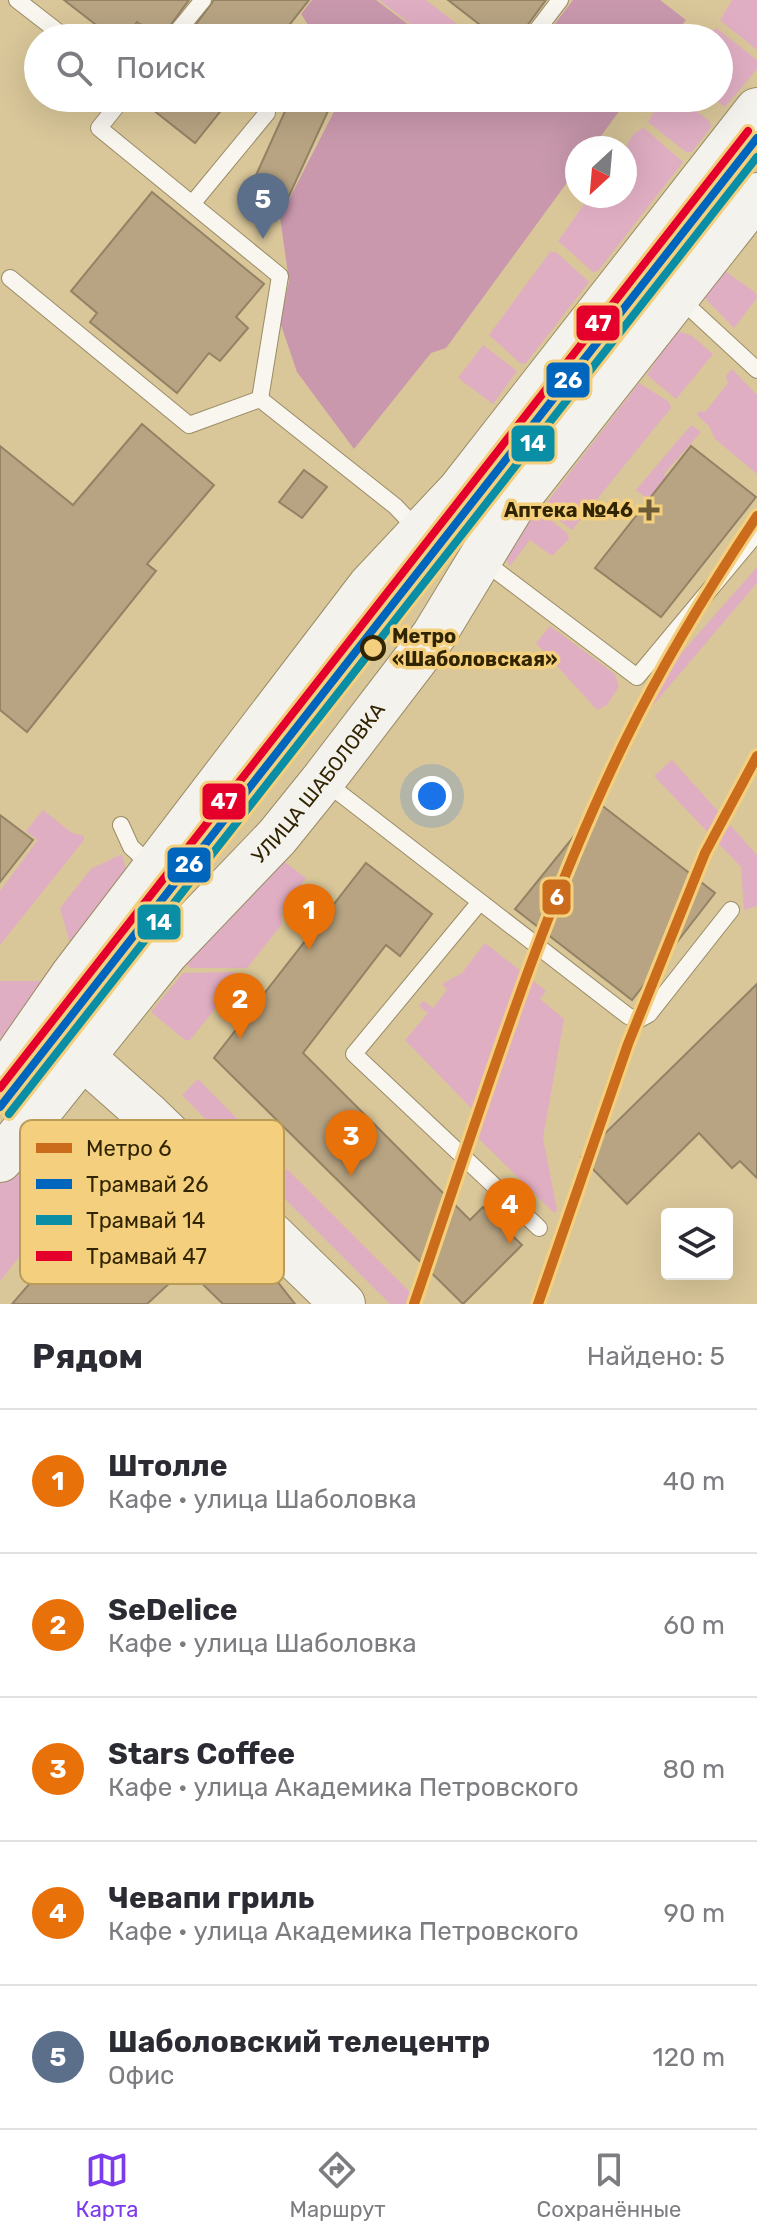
<!DOCTYPE html>
<html lang="ru">
<head>
<meta charset="utf-8">
<style>
	body { margin:0; font-family:Rubik,sans-serif; background:#f2f2f3; color:#2b2b33 }
	.controls { position:absolute; right:24px; bottom:24px; display:grid; overflow:hidden; border-radius:8px; box-shadow:0 8px 32px #0002 }
	.controls button { width:72px; height:72px; display:grid; place-items:center; padding:0; border:0; border-bottom:2px solid #e1e1e2; background:#fff; color:#2b2b33; font:40px sans-serif }
	.compass { position:absolute; left:565px; top:136px; width:72px; height:72px; border-radius:50%; background:#fff; box-shadow:0 8px 32px #0002; rotate:206deg }
	.you { position:absolute; left:432px; top:796px; width:28px; height:28px; margin:-20px; border:6px solid #fff; border-radius:50%; background:#1a73e8; box-shadow:0 0 0 12px #1a73e833 }
	.badge { display:grid; place-items:center; width:52px; height:52px; border-radius:50%; background:#7c3aed; color:#fff; font-size:26px; font-weight:700 }
	.pin { position:absolute; translate:-50% -66px; filter:drop-shadow(0 2px 4px #0008) }
	.pin::after { content:''; position:absolute; top:42px; width:28px; height:24px; background:inherit; clip-path:polygon(0 0,100% 0,50% 100%) }
	.list { margin:0; padding:0; list-style:none }
	h2 { display:flex; justify-content:space-between; align-items:center; height:104px; margin:0; padding:0 32px; font-size:34px }
	h2 small { font-size:26px; font-weight:400; color:#7c7c81 }
	.list li { display:grid; grid-template-columns:52px 1fr auto; gap:24px; align-items:center; box-sizing:border-box; height:144px; padding:0 32px; border-top:2px solid #e1e1e2 }
	.list b { display:block; font-size:30px; white-space:nowrap }
	.list p { margin:0; font-size:26px; white-space:nowrap; color:#7c7c81 }
	.list em { font-size:26px; font-style:normal; color:#7c7c81 }
	.icon { flex:none; width:44px; height:44px; fill:none; stroke:currentColor; stroke-width:2; stroke-linecap:round; stroke-linejoin:round }
	.map { position:relative; flex:none; width:757px; height:1304px; overflow:hidden }
	.search { position:absolute; background:#fff; box-shadow:0 8px 32px #0002; left:24px; right:24px; top:24px; height:88px; display:flex; align-items:center; gap:20px; box-sizing:border-box; padding:0 28px; border-radius:44px; color:#7c7c81; font-size:30px }
	.sheet { height:824px; background:#fff }
	nav { display:flex; justify-content:space-around; align-items:center; box-sizing:border-box; height:112px; border-top:2px solid #e1e1e2; background:#fff; font-size:22px; color:#7c7c81 }
	nav a { display:grid; justify-items:center; gap:4px }
	nav .on { color:#7c3aed }
	.map>svg:first-child { display:block }
	.green { fill:#e0aec3 }
	.forest { fill:#c998ad }
	.building { fill:#b8a483; stroke:#938264; stroke-width:2 }
	.lines { fill:none; stroke-linecap:round; stroke-linejoin:round }
	.lane-casing { stroke:#9a8c66; stroke-width:18 }
	.secondary-casing { stroke:#9a8c66; stroke-width:46 }
	.lane { stroke:#f9f6f0; stroke-width:16 }
	.secondary { stroke:#f4f2ed; stroke-width:44 }
	.tram-1-casing { stroke:#f4d07e; stroke-width:14 }
	.tram-2-casing { stroke:#f4d07e; stroke-width:14 }
	.tram-3-casing { stroke:#f4d07e; stroke-width:14 }
	.tram-1 { stroke:#0065bd; stroke-width:8 }
	.tram-2 { stroke:#0a8ea5; stroke-width:8 }
	.tram-3 { stroke:#e4002b; stroke-width:8 }
	.metro-1-casing { stroke:#f4d07e; stroke-width:16 }
	.metro-1 { stroke:#ca6c1c; stroke-width:10 }
	.poi-dot { fill:#6c5d36; stroke:#f4d07e; stroke-width:3 }
	.stop-dot { fill:#f4d07e; stroke:#312400; stroke-width:4 }
	.labels { text-anchor:middle; stroke-width:7; stroke-linejoin:round; paint-order:stroke }
	.poi-label { font-size:20px; font-weight:bold; fill:#312400; stroke:#f4d07e; text-anchor:end }
	.stop-label { font-size:20px; font-weight:bold; fill:#312400; stroke:#f4d07e; text-anchor:start }
	.street-label { font-size:20px; fill:#312400; stroke:#f4d07e }
	.key { fill:#f4d07e; stroke:#ba9c58; stroke-width:2 }
	.key-label { font-size:22px; fill:#312400 }
	.line-badge { stroke:#f4d07e; stroke-width:3 }
	.badge-label { font-size:22px; text-anchor:middle; font-weight:bold; fill:#fff }
</style>
</head>
<body>
<div class="map">
<svg width="757" height="1304" viewBox="0 0 757 1304">
	<rect width="100%" height="100%" fill="#d9c699"/>
	<path class="green" d="M379,0H426L475,38H429Z
		M732,0H757V50L720,20Z
		M716,28L757,60V69L725,107L712,98H719V38H704Z
		M661,98H680L710,122L711,127L692,152H686L648,122Z
		M644,128L683,162L598,271L593,272L558,241L590,196H625C625,174 618,136 644,128Z
		M550,252H556L589,282L526,363L521,364L489,335Z
		M708,269L725,271L756,293L757,298L734,328L704,297Z
		M675,330L692,336L713,354L676,399L647,375L655,362L649,346Z
		M483,345L517,371L493,404L458,378Z
		M732,369L757,395V474L715,439L709,426L697,415L699,411L705,412L728,383L726,376Z
		M639,383L669,402L671,408L572,530L547,511L545,505Z
		M691,425L701,432L664,474L667,477L649,500L636,490Z
		M536,509L567,533L569,539L552,556L530,540L510,566L505,557Z
		M757,567V583L654,704L627,715Z
		M550,626L615,674L619,686L607,705L597,710L536,643Z
		M672,760L757,855V906L744,910L741,867L654,776Z
		M43,810L72,833L84,836V840L0,945V891L38,840L26,831Z
		M122,854L126,870L72,950L60,908L91,869Z
		M274,854L306,878L281,911L282,924L247,968H191L185,963Z
		M485,943L546,991L540,999L564,1019L543,1138L557,1210L554,1213L474,1134L480,1127L471,1117L475,1112L405,1040L428,1013L419,1006L423,1001L433,1008L447,990L442,984L462,973Z
		M234,972L238,980L190,1040H185L151,1012L183,973Z
		M0,981H48L14,1038H0Z
		M198,1079L279,1161L263,1177L182,1095Z
		M45,1118L90,1153L93,1164L0,1281V1175Z
		M287,1169L422,1304H390L271,1185Z"/>
	<path class="forest" d="M312,0H376L426,38H317L301,14Z
		M573,0H660L686,20L672,38H544Z
		M341,98H629L592,148H577V169L446,348L431,353L354,449L297,372L280,322L289,281L280,217Z"/>
	<path class="building" d="M64,0H189L161,38L137,22L124,38H113Z
		M214,0H309L279,38H186Z
		M448,0H546L518,38H497Z
		M138,98H231L195,143Z
		M291,98H334L283,209L248,193Z
		M152,192L264,284L236,317L248,328L220,361L209,353L177,393L90,322L97,313L71,291Z
		M142,424L214,485L147,564L156,571L27,732L0,710V446L73,505Z
		M691,446L756,497L661,617L595,568Z
		M304,470L327,487L302,518L279,502Z
		M600,804L715,893L632,1000L515,909Z
		M0,815L33,840L0,882Z
		M366,863L432,914L400,956L386,945L303,1053L470,1220L483,1207L522,1245L463,1304L214,1058Z
		M757,984V1178L740,1161L732,1168L699,1133L627,1204L581,1157Z
		M139,1157L261,1271L266,1267L295,1304H223L186,1268L147,1304H12Z"/>
	<g class="lines">
		<g class="lane-casing">
			<path id="lane" d="M17,0L66,38
				M172,38L203,0
				M531,38L560,0
				M123,98L99,128L280,276L260,399
				M192,204L267,113
				M637,267L677,296L757,370
				M10,278L189,425L260,399L395,506L419,531
				M482,560L637,677L757,533
				M324,781L628,1016L638,1020L649,1014L731,910
				M121,825L131,847L153,867
				M479,903L354,1054L539,1228"/>
		</g>
		<g class="secondary-casing">
			<g id="secondary">
				<path d="M60,1037L148,1115L343,1304"/>
				<path d="M0,1080L73,975L370,586L460,490L757,110"/>
				<path id="s1" d="M0,1160L166,953L277,837L323,780L434,635L513,505L757,195"/>
			</g>
		</g>
		<use href="#lane" class="lane"/>
		<use href="#secondary" class="secondary"/>
		<g class="tram-1-casing">
			<path id="tram-1" d="M0,1107L757,138"/>
		</g>
		<g class="tram-2-casing">
			<path id="tram-2" d="M9,1114L757,157"/>
		</g>
		<g class="tram-3-casing">
			<path id="tram-3" d="M0,1088L748,131"/>
		</g>
		<use href="#tram-1" class="tram-1"/>
		<use href="#tram-2" class="tram-2"/>
		<use href="#tram-3" class="tram-3"/>
		<g class="metro-1-casing">
			<path id="metro-1" d="M414,1304C479,1115 537,921 625,741C663,663 709,588 757,516
				M538,1304L628,1044L705,853L757,756"/>
		</g>
		<use href="#metro-1" class="metro-1"/>
	</g>
	<path class="poi-dot" d="M645 498h8v8h8v8h-8v8h-8v-8h-8v-8h8z"/>
	<circle class="stop-dot" cx="373" cy="648" r="11"/>
	<g class="labels">
		<g class="poi-label">
			<text x="633" y="517">Аптека №46</text>
		</g>
		<g class="stop-label">
			<text x="392" y="643">Метро<tspan x="392" dy="23">«Шаболовская»</tspan></text>
		</g>
		<g class="street-label">
			<text dy="7" stroke="none"><textPath href="#s1" startOffset="494">УЛИЦА ШАБОЛОВКА</textPath></text>
		</g>
	</g>
	<rect x="20" y="1120" width="264" height="164" rx="12" class="key"/>
	<rect x="36" y="1143" width="36" height="10" fill="#ca6c1c"/>
	<rect x="36" y="1179" width="36" height="10" fill="#0065bd"/>
	<rect x="36" y="1215" width="36" height="10" fill="#0a8ea5"/>
	<rect x="36" y="1251" width="36" height="10" fill="#e4002b"/>
	<g class="key-label">
		<text x="86" y="1156">Метро 6</text>
		<text x="86" y="1192">Трамвай 26</text>
		<text x="86" y="1228">Трамвай 14</text>
		<text x="86" y="1264">Трамвай 47</text>
	</g>
	<g class="line-badge">
		<rect x="575" y="304" width="46" height="38" rx="8" fill="#e4002b"/>
		<rect x="545" y="361" width="46" height="38" rx="8" fill="#0065bd"/>
		<rect x="510" y="424" width="46" height="39" rx="8" fill="#0a8ea5"/>
		<rect x="201" y="782" width="46" height="39" rx="8" fill="#e4002b"/>
		<rect x="166" y="846" width="46" height="38" rx="8" fill="#0065bd"/>
		<rect x="541" y="878" width="31" height="38" rx="8" fill="#ca6c1c"/>
		<rect x="136" y="903" width="46" height="38" rx="8" fill="#0a8ea5"/>
	</g>
	<g class="badge-label">
		<text x="598" y="331">47</text>
		<text x="568" y="388">26</text>
		<text x="533" y="451">14</text>
		<text x="224" y="809">47</text>
		<text x="189" y="872">26</text>
		<text x="557" y="905">6</text>
		<text x="159" y="930">14</text>
	</g>
</svg>
<div class="controls">
<button><svg class="icon" aria-label="layers" viewBox="0 0 24 24"><path d="M12 4l9 5-9 5-9-5zM3 14l9 5 9-5"/></svg></button>
</div>
<svg class="compass" viewBox="-18 -18 36 36"><path d="M0-13l5 13h-10z" fill="#e53935"/><path d="M0 13l5-13h-10z" fill="#7c7c81"/></svg>
<div class="you"></div>
<div class="pin badge" style="left:309px;top:950px;background:#e8710a">1</div>
<div class="pin badge" style="left:240px;top:1039px;background:#e8710a">2</div>
<div class="pin badge" style="left:351px;top:1176px;background:#e8710a">3</div>
<div class="pin badge" style="left:510px;top:1244px;background:#e8710a">4</div>
<div class="pin badge" style="left:263px;top:239px;background:#5c6f8a">5</div>
<div class="search"><svg class="icon" aria-label="search" viewBox="0 0 24 24"><circle cx="10" cy="10" r="6"/><path d="M15 15l6 6"/></svg>Поиск</div>
</div>
<section class="sheet">
<h2>Рядом<small>Найдено: 5</small></h2>
<ul class="list">
<li><span class="badge" style="background:#e8710a">1</span><div><b>Штолле</b><p>Кафе · улица Шаболовка</p></div><em>40 m</em></li>
<li><span class="badge" style="background:#e8710a">2</span><div><b>SeDelice</b><p>Кафе · улица Шаболовка</p></div><em>60 m</em></li>
<li><span class="badge" style="background:#e8710a">3</span><div><b>Stars Coffee</b><p>Кафе · улица Академика Петровского</p></div><em>80 m</em></li>
<li><span class="badge" style="background:#e8710a">4</span><div><b>Чевапи гриль</b><p>Кафе · улица Академика Петровского</p></div><em>90 m</em></li>
<li><span class="badge" style="background:#5c6f8a">5</span><div><b>Шаболовский телецентр</b><p>Офис</p></div><em>120 m</em></li>
</ul>
</section>
<nav>
<a class="on"><svg class="icon" aria-label="map" viewBox="0 0 24 24"><path d="M3 6l6-2 6 2 6-2v14l-6 2-6-2-6 2zM9 4v14M15 6v14"/></svg>Карта</a>
<a><svg class="icon" aria-label="directions" viewBox="0 0 24 24"><path d="M12 3l9 9-9 9-9-9zM9 14v-3h6M13 9l2 2-2 2"/></svg>Маршрут</a>
<a><svg class="icon" aria-label="saved" viewBox="0 0 24 24"><path d="M7 4h10v16l-5-4-5 4z"/></svg>Сохранённые</a>
</nav>
</body>
</html>
